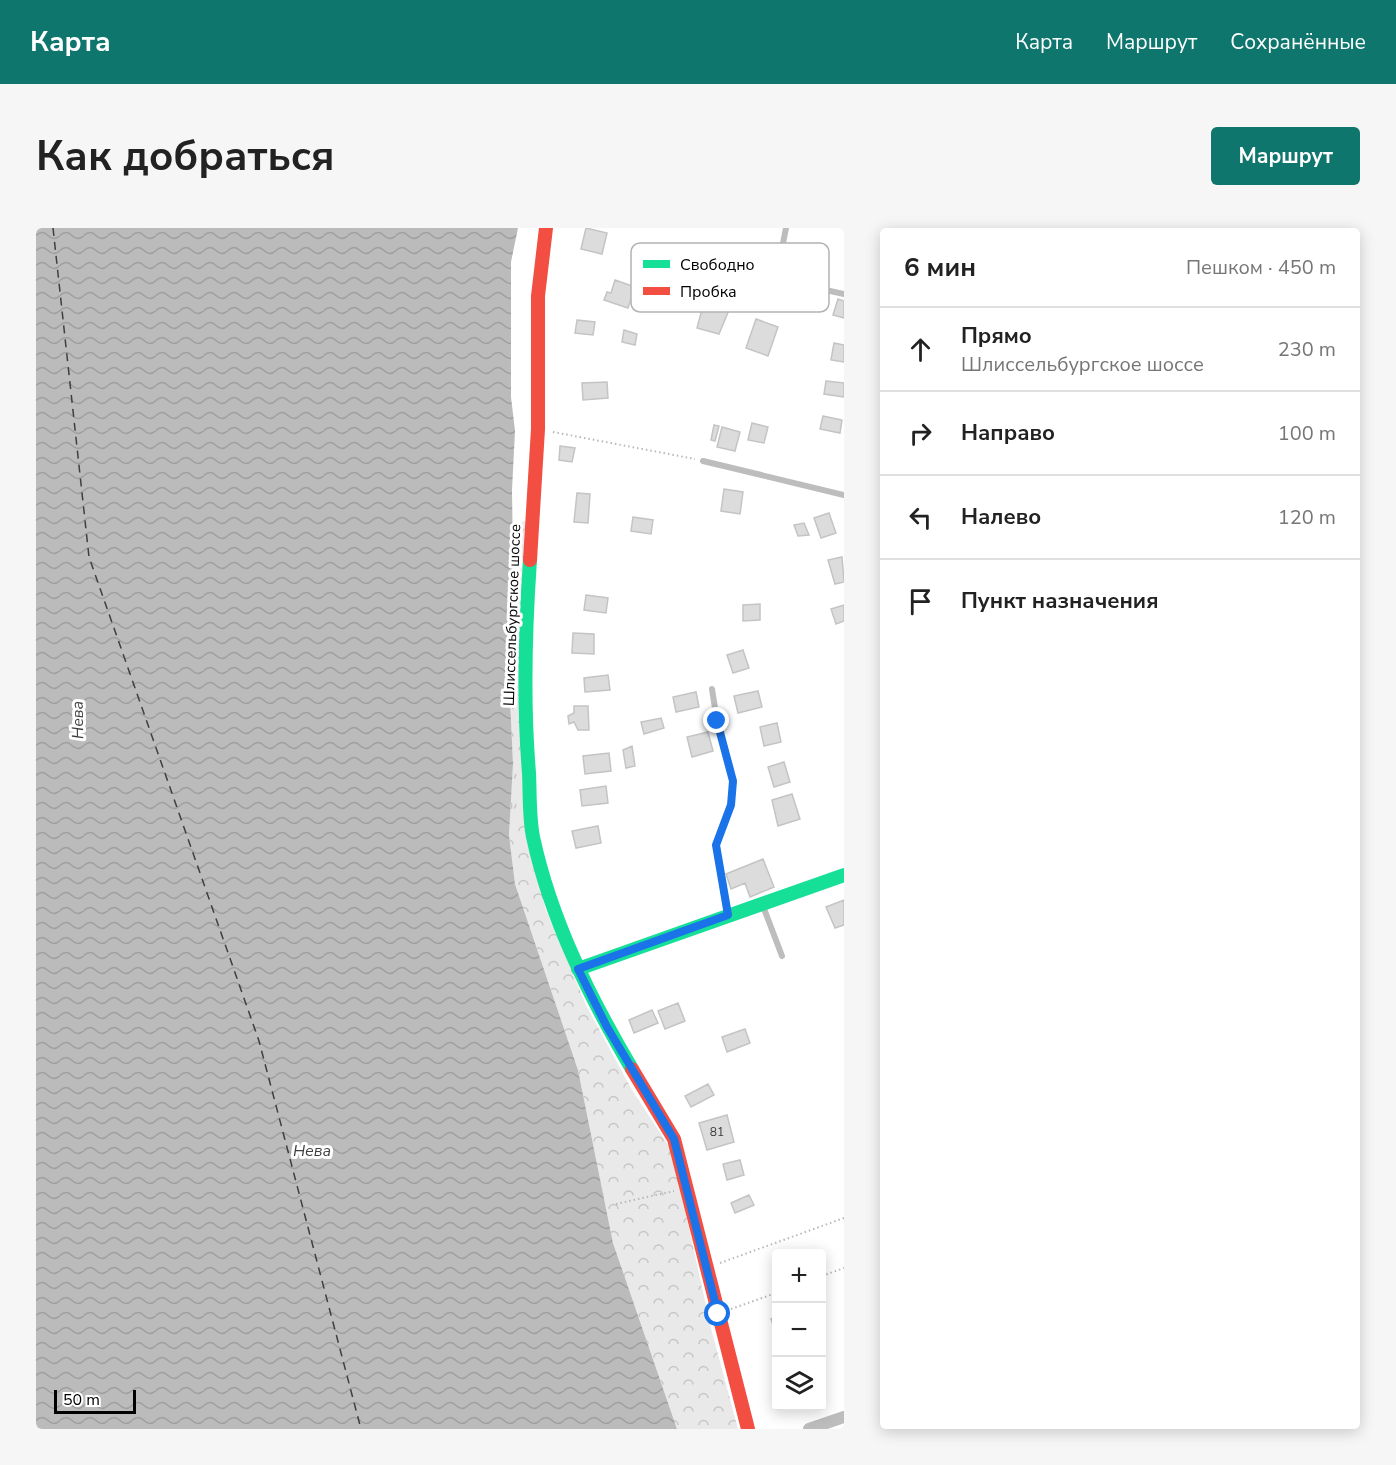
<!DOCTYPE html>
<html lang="ru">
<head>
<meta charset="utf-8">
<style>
	body { margin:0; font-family:"Nunito Sans",sans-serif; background:#f6f6f6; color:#222 }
	.controls { position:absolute; right:18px; bottom:18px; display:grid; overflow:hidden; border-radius:6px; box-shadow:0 3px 15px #0003 }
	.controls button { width:54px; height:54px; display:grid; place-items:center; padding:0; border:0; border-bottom:2px solid #e0e0e0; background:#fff; color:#222; font:30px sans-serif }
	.scale { position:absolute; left:18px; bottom:15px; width:82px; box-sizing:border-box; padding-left:6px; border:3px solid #000; border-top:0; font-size:16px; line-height:21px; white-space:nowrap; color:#000; -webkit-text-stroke:4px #fff; paint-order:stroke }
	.stop { position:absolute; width:18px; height:18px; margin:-14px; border:4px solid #1a73e8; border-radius:50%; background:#fff }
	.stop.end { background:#1a73e8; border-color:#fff; box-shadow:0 2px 6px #0008 }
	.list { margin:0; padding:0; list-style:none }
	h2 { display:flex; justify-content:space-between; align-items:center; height:78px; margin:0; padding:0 24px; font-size:26px }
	h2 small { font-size:20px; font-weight:400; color:#767676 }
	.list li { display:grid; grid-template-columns:39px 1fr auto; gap:18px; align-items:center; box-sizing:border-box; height:84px; padding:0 24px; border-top:2px solid #e0e0e0 }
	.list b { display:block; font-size:22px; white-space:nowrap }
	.list p { margin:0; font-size:20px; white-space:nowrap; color:#767676 }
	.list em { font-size:20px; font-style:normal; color:#767676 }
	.icon { flex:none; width:33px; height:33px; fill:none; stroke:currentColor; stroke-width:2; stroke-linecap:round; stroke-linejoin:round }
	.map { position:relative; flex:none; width:808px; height:1201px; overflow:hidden; border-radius:6px }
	header { display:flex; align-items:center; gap:36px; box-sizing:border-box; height:84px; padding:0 30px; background:#0f766e; color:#fff }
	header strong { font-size:28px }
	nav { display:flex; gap:33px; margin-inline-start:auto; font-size:21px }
	.intro { display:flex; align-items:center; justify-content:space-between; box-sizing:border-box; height:144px; padding:0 36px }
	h1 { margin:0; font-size:42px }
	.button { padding:15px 27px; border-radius:6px; background:#0f766e; color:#fff; font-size:21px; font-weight:700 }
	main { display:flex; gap:36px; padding:0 36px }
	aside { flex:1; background:#fff; border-radius:6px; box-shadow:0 3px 15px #0003 }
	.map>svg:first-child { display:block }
	.grass { fill:url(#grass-tufts) }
	.forest { fill:url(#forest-crowns) }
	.water { fill:url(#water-waves) }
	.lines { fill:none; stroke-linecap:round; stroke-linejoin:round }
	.ferry { stroke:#3f3f3f; stroke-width:1.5; stroke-dasharray:8 6; stroke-linecap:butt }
	.building { fill:#dcdcdc; stroke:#c4c4c4; stroke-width:1.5 }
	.path { stroke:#b8b8b8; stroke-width:2; stroke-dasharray:1.5 3; stroke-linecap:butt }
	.lane { stroke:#bdbdbd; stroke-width:6 }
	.street { stroke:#bdbdbd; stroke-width:12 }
	.fast { stroke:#16e098; stroke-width:14 }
	.jam { stroke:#f24e42; stroke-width:14 }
	.route { stroke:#1a73e8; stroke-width:8 }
	.labels { text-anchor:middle; stroke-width:6; stroke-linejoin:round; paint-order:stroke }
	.number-label { font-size:12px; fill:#373737 }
	.street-label { font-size:15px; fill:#000; stroke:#fff }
	.water-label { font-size:16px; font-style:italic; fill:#3f3f3f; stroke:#fff }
	.key { fill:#fff; stroke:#b2b2b2; stroke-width:1.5 }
	.key-label { font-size:16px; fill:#000 }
</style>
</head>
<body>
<header>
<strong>Карта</strong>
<nav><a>Карта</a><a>Маршрут</a><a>Сохранённые</a></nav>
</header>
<div class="intro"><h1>Как добраться</h1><a class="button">Маршрут</a></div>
<main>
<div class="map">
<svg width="808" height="1201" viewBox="0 0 808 1201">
	<defs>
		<pattern id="grass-tufts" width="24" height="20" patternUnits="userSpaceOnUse" patternTransform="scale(1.5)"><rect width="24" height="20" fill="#e9e9e9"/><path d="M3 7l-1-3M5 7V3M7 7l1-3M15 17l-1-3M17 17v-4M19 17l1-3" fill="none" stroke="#c6c6c6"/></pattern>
		<pattern id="forest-crowns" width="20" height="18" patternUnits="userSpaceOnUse" patternTransform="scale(1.5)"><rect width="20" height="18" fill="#e9e9e9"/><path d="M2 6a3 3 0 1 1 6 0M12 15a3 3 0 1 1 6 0" fill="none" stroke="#c6c6c6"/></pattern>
		<pattern id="water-waves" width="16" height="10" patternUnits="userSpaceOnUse" patternTransform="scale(1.5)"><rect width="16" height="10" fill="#bbb"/><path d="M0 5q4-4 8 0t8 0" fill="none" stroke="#9f9f9f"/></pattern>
	</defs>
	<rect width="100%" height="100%" fill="#fff"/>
	<path class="grass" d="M485,533L494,601L479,595L473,607L477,536Z"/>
	<path class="forest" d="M489,293L485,533L477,536L471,405L477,297Z
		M479,594L494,601L509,680L550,777L596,862L636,923L675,1100L702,1201H641L577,1015L542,842L479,656L473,607Z"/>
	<path class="water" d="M0,0H482L475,34V169L479,203L476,262L477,330L471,405L477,536L473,607L479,656L542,842L577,1015L641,1201H0Z"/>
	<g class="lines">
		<path class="ferry" d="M17,0L53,329L223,813L325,1201"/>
	</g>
	<path class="building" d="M550,0L571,5L566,26L545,21Z
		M579,52L599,59L592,80L568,72L571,64L575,65Z
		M802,71L808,73V90L797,87Z
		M668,74L693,82L683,106L661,100Z
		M720,91L742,99L732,128L710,120Z
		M541,92L559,94L557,107L539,105Z
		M588,102L601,106L599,117L586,114Z
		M798,115L808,117V134L795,132Z
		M790,153L808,155V169L788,166Z
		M571,154L572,170L547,172L546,155Z
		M787,188L806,192L804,205L784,201Z
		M716,195L732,199L728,215L712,212Z
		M678,197L683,198L679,213L675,212Z
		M686,199L704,204L699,223L681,219Z
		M524,218L539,220L536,234L523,232Z
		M688,261L707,264L704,286L685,283Z
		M541,265L554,266L552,295L538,294Z
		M793,285L800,305L785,310L778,290Z
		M597,289L617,292L615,306L595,303Z
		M768,295L773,307L762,308L758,297Z
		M806,329L808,354L799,356L792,332Z
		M550,367L572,370L570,385L548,382Z
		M724,376V392L707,393V377Z
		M808,377V393L800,396L795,381Z
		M537,405L558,406V426L536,425Z
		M707,422L713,440L697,445L691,427Z
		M572,447L574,462L549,464L548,450Z
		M722,463L726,479L702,485L698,468Z
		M660,464L663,479L640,484L637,469Z
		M538,478H552L553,502H542L538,494L533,496L532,488L538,485Z
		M625,490L628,500L608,506L605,494Z
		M741,495L745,514L728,518L724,499Z
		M672,504L677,523L656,529L651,509Z
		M596,518L599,538L590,540L587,522Z
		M573,525L575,543L549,546L547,528Z
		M748,534L754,554L738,559L732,539Z
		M570,558L572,575L546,578L544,562Z
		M756,566L764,591L742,598L736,572Z
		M562,598L565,615L540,620L536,603Z
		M727,631L738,659L714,669L709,655L695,661L690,646Z
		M808,672V697L799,700L790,679Z
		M642,775L649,793L629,801L622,783Z
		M616,782L622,795L598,805L593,792Z
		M709,801L714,815L691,824L686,809Z
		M672,856L678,867L655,879L649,868Z
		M691,887L698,914L671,922L663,895Z
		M704,932L708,947L691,952L687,936Z
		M713,967L718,977L699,985L695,975Z
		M740,1089V1105L735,1091Z"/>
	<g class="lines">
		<path class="path" d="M517,204L659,231
			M580,976L638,963
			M684,1035L808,990
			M786,1048L808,1040
			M695,1081L740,1065"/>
		<path class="lane" d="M722,43L740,51L808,66
			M740,51L750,0
			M667,233L808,267
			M676,461L681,493L697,553L695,577L680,617L691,686
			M727,678L746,728"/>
		<path class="street" d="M773,1201L808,1189"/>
		<path class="fast" d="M494,332C489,404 487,474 493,545C494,566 493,589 497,609C515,692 553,768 596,841
			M542,741L808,647"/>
		<path class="jam" d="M494,332L502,201V68L510,0
			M596,841L638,911L712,1201"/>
	</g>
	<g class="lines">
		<path class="route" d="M681,493L697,553L695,577L680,617L692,687L542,741L571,799L638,911L682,1086"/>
	</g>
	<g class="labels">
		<g class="number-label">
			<text x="681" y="908">81</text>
		</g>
		<g class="street-label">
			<text transform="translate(476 387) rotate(-88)" y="5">Шлиссельбургское шоссе</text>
		</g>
		<g class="water-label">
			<text transform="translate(41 492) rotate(-91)" y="6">Нева</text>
			<text x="276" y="928">Нева</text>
		</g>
	</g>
	<rect x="595" y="15" width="198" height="69" rx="9" class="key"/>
	<rect x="607" y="32" width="27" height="8" fill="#16e098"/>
	<rect x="607" y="59" width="27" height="8" fill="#f24e42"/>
	<g class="key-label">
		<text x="644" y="42">Свободно</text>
		<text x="644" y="69">Пробка</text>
	</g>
</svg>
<div class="controls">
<button>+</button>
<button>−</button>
<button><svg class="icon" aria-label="layers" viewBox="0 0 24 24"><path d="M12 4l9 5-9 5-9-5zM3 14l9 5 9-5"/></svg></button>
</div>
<div class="scale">50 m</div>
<div class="stop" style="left:682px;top:1086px"></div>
<div class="stop end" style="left:681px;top:493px"></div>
</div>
<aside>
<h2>6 мин<small>Пешком · 450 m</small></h2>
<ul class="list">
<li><svg class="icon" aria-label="ahead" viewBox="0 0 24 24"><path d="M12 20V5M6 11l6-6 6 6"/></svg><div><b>Прямо</b><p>Шлиссельбургское шоссе</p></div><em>230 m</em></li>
<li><svg class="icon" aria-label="right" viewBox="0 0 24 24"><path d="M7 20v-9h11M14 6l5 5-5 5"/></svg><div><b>Направо</b></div><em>100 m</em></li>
<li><svg class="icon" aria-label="left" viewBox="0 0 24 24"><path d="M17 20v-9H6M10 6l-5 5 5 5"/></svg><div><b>Налево</b></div><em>120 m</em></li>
<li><svg class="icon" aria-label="arrive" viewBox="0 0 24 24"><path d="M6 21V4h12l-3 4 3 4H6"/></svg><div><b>Пункт назначения</b></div></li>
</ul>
</aside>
</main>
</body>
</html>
